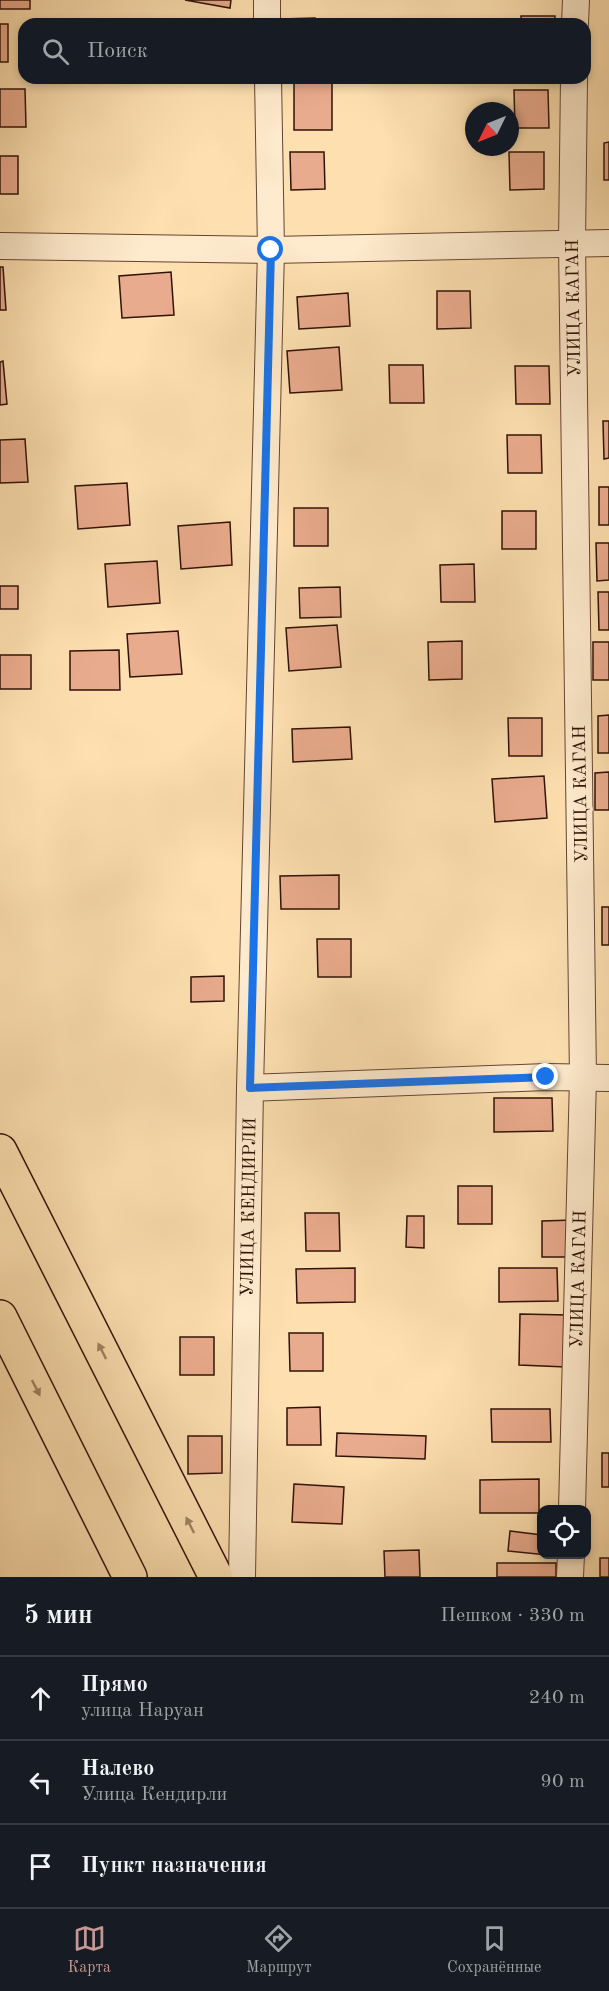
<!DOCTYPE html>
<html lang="ru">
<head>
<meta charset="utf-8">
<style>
	body { margin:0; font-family:"Old Standard TT",serif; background:#20242c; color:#f1f3f6 }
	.controls { position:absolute; right:18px; bottom:18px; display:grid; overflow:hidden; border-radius:12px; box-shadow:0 3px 9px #0003 }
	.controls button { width:54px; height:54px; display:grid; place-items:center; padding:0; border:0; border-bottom:2px solid #363941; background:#171b24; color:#f1f3f6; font:30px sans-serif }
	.compass { position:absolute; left:465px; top:102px; width:54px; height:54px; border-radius:50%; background:#171b24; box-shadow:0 3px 9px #0003; rotate:227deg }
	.stop { position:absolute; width:18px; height:18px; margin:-14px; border:4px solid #1a73e8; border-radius:50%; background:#fff }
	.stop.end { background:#1a73e8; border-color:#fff; box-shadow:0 2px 6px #0008 }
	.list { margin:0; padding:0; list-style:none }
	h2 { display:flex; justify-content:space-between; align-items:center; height:78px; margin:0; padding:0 24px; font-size:26px }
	h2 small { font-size:20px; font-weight:400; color:#9ea1a6 }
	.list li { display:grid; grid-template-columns:39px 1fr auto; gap:18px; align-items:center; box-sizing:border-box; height:84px; padding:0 24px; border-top:2px solid #363941 }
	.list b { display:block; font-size:22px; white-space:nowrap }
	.list p { margin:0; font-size:20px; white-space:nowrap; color:#9ea1a6 }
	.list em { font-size:20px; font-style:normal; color:#9ea1a6 }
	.icon { flex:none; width:33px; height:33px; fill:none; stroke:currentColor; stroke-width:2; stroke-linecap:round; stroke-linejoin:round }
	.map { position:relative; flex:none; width:609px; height:1577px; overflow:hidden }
	.search { position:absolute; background:#171b24; box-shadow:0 3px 9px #0003; left:18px; right:18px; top:18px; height:66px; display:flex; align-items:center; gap:15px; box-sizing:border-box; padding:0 21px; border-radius:18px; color:#9ea1a6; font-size:22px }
	.sheet { height:330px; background:#171b24 }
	nav { display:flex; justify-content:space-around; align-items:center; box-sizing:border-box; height:84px; border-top:2px solid #363941; background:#171b24; font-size:16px; color:#9ea1a6 }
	nav a { display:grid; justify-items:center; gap:3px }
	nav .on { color:#c59692 }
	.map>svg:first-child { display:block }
	.building { fill:#e9ab8d; stroke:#311306; stroke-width:1.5 }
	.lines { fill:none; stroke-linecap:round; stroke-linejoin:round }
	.minor-casing { stroke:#644630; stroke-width:28 }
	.primary-casing { stroke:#311306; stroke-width:36 }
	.minor { stroke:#feeacc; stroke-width:26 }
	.primary { stroke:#fddfb0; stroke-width:33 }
	.oneway { fill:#a18364 }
	.route { stroke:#1a73e8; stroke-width:8 }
	.labels { text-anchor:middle; stroke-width:6; stroke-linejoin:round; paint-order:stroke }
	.street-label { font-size:18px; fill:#311306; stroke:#feeacc }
</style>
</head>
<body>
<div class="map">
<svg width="609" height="1577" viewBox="0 0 609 1577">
	<rect width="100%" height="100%" fill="#fddfb0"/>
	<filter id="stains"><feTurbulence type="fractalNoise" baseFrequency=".00333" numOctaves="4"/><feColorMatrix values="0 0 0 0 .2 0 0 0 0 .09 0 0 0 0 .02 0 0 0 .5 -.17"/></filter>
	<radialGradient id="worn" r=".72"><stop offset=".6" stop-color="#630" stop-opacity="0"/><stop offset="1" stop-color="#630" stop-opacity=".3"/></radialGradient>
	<path class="building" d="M0,0H30V9H0Z
		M185,0H231L230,8Z
		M521,16H555V24H521Z
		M315,18V24H281V19Z
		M0,24H8V62H0Z
		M294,81H332V130H294Z
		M0,89H25L26,127H0Z
		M514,90H548L549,128H515Z
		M609,142V180H604V143Z
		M290,152H324L325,189L291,190Z
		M509,152H544V189L510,190Z
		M0,156H18V194H0Z
		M0,267H3L6,310H0Z
		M171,272L174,315L122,318L119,276Z
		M437,291H470L471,328L437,329Z
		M348,293L350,326L299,329L297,297Z
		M339,347L342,390L290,393L287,351Z
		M3,361L7,404L0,405V362Z
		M389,365H423L424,403H390Z
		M515,366H549L550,404H516Z
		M603,421H609V458L604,459Z
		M507,435H541L542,473H508Z
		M25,439L28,482L0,483V440Z
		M127,483L130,525L78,529L75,486Z
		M599,487H609V525H599Z
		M294,508H328V546H294Z
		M502,511H536V549H502Z
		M230,522L232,565L181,569L178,526Z
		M596,543H609V580L597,581Z
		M157,561L160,603L108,607L105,564Z
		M474,564L475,602H441L440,565Z
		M0,586H18V609H0Z
		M340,587L341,617L300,618L299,588Z
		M598,592H609V630H599Z
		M337,625L341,667L289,671L286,628Z
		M178,631L182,674L130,677L127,634Z
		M462,641V679L429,680L428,642Z
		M593,642H609V680H593Z
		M119,650L120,690H70V651Z
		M0,655H31V689H0Z
		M609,715V753H598V716Z
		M508,718H542V756H509Z
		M350,727L352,759L293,762L292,729Z
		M609,772V810H595V773Z
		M544,776L547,818L495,822L492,779Z
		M339,875V909H281L280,876Z
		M602,907H609V945H602Z
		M317,939H351V977H318Z
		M224,976V1001L191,1002V977Z
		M494,1098H552L553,1131L494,1132Z
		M458,1186H492V1224H458Z
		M305,1213H339L340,1251H306Z
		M407,1216H424V1248L406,1247Z
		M573,1220V1257H542V1221Z
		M355,1268V1302L297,1303L296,1269Z
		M499,1268H557L558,1301L499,1302Z
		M520,1314L568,1315L566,1367L519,1365Z
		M289,1333H323V1371H290Z
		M180,1337H214V1375H180Z
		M320,1407L321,1445H287V1408Z
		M491,1409H550L551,1442H492Z
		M337,1433L426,1436L425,1459L336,1456Z
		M188,1436H222V1473L188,1474Z
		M602,1453H609V1487H602Z
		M539,1479V1513H480V1480Z
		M294,1484L344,1487L342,1524L292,1522Z
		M510,1531L542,1535V1554H557V1556L508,1551Z
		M419,1550L420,1577H385L384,1551Z
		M600,1558H609V1577H600Z
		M497,1563H556V1577H497Z"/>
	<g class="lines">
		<g class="minor-casing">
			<g id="minor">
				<path d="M267,0V24"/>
				<path d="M575,24L576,0"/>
				<path d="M0,246L271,250L609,243"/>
				<path d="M250,1088L271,250L268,78"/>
				<path id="s1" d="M572,1510L583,1078L572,243L574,78"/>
				<path id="s2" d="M242,1577L250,1088L546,1077L609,1078"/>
				<path d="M570,1577L571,1554"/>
			</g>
		</g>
		<g class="primary-casing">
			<path id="primary" d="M0,1151L216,1577
				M0,1317L130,1577"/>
		</g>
		<use href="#minor" class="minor"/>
		<use href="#primary" class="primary"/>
	</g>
	<defs><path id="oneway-solid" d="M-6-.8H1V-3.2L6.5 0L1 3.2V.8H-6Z" transform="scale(1.5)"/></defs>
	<g class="oneway">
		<use href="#oneway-solid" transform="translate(102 1351) rotate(-117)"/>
		<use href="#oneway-solid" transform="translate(36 1388) rotate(63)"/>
		<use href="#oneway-solid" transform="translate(190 1525) rotate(-117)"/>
	</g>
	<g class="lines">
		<path class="route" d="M271,250L250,1088L546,1077"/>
	</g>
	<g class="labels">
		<g class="street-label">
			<text transform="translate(573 308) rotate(-91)" y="6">УЛИЦА КАГАН</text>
			<text transform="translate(580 794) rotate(-91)" y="6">УЛИЦА КАГАН</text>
			<text dy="6" stroke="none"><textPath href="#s2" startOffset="370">УЛИЦА КЕНДИРЛИ</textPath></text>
			<text dy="6" stroke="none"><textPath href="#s1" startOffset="231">УЛИЦА КАГАН</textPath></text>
		</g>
	</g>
	<rect width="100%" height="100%" filter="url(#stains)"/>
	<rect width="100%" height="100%" fill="url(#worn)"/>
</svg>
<div class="controls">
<button><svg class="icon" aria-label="locate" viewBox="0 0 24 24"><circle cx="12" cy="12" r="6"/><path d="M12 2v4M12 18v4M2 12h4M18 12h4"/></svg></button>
</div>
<svg class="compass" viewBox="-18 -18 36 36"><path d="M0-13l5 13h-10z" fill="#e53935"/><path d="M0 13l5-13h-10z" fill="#9ea1a6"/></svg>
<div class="stop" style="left:271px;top:250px"></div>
<div class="stop end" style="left:546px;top:1077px"></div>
<div class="search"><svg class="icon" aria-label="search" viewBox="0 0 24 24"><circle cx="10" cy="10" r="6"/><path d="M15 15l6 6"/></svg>Поиск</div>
</div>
<section class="sheet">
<h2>5 мин<small>Пешком · 330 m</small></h2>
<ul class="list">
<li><svg class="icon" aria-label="ahead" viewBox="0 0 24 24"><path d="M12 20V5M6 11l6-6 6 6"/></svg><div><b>Прямо</b><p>улица Наруан</p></div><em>240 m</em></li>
<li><svg class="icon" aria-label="left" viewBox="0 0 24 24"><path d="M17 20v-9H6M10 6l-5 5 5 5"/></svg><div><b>Налево</b><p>Улица Кендирли</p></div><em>90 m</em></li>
<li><svg class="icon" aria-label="arrive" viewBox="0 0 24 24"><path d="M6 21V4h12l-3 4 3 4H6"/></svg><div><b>Пункт назначения</b></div></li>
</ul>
</section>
<nav>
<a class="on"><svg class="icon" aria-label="map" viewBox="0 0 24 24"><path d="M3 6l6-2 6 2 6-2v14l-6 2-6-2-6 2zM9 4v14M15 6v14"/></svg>Карта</a>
<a><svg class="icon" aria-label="directions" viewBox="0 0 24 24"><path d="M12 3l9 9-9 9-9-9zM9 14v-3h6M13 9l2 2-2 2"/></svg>Маршрут</a>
<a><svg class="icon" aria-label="saved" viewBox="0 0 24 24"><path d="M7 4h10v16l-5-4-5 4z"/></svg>Сохранённые</a>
</nav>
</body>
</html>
